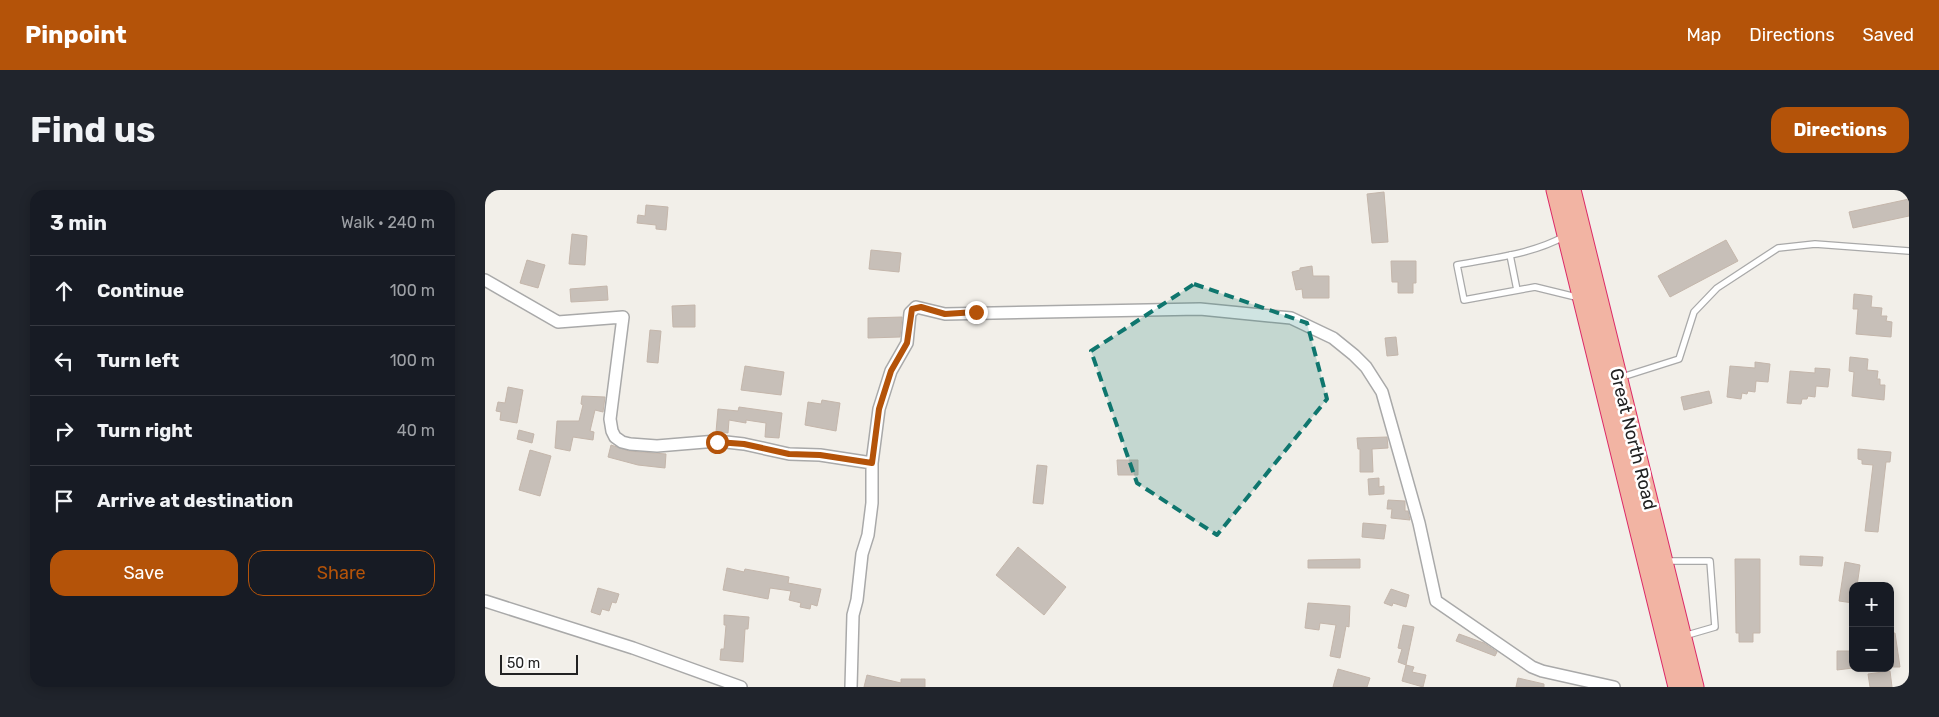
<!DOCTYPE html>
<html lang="en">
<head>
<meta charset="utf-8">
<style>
	body { margin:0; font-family:Rubik,sans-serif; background:#20242c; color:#f1f3f6 }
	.controls { position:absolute; right:15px; bottom:15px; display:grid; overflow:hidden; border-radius:10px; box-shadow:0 2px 12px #0003 }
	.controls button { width:45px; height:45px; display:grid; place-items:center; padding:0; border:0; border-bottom:1px solid #363941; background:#171b24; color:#f1f3f6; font:25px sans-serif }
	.scale { position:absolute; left:15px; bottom:12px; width:78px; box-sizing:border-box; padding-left:5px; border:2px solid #222; border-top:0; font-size:14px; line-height:18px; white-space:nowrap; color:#222; -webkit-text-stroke:4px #fff; paint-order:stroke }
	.stop { position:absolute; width:15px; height:15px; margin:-11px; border:4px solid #b45309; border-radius:50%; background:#fff }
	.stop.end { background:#b45309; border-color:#fff; box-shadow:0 1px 5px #0008 }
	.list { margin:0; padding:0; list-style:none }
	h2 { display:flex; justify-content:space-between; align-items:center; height:65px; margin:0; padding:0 20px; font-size:21px }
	h2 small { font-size:16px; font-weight:400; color:#9ea1a6 }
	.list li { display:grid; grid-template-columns:32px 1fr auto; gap:15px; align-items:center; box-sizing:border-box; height:70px; padding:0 20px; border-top:1px solid #363941 }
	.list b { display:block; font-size:19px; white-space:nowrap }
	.list em { font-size:16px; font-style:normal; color:#9ea1a6 }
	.actions { display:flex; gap:10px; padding:15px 20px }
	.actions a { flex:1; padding:11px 0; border:1px solid #b45309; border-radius:15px; text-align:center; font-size:18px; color:#b45309 }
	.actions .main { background:#b45309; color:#fff }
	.icon { flex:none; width:28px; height:28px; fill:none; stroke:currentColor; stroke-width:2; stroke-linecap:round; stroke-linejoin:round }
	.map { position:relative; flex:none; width:1424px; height:497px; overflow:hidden; border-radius:15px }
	header { display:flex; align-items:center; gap:30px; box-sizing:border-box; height:70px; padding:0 25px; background:#b45309; color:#fff }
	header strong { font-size:24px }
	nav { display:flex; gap:28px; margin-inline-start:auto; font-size:18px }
	.intro { display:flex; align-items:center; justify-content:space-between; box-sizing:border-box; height:120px; padding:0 30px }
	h1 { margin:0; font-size:35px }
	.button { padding:12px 22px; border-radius:15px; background:#b45309; color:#fff; font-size:18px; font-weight:700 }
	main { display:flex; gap:30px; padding:0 30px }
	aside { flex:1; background:#171b24; border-radius:15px; box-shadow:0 2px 12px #0003 }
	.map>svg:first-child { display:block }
	.building { fill:#c7bfb8; stroke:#c4b6ab }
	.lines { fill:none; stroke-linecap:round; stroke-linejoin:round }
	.service-casing { stroke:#a9a9a9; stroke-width:8 }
	.minor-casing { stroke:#a9a9a9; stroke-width:14 }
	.trunk-casing { stroke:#dc2a67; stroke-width:21 }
	.service { stroke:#fff; stroke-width:5.5 }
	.minor { stroke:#fff; stroke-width:11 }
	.trunk { stroke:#f2b4a3; stroke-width:19 }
	.route { stroke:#b45309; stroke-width:6 }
	.marked { fill:#0f766e; fill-opacity:0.2; stroke:#0f766e; stroke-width:4; stroke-dasharray:10 6; stroke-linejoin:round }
	.labels { text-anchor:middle; stroke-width:5; stroke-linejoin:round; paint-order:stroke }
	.street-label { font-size:18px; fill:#222; stroke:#fff }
</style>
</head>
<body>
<header>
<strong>Pinpoint</strong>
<nav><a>Map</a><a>Directions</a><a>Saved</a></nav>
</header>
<div class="intro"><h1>Find us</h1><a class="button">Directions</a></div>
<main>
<aside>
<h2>3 min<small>Walk · 240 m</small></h2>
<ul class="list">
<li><svg class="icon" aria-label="ahead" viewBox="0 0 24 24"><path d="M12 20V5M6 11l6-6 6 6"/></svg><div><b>Continue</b></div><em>100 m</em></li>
<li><svg class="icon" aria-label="left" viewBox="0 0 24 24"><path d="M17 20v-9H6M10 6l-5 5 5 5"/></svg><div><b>Turn left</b></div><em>100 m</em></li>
<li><svg class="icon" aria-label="right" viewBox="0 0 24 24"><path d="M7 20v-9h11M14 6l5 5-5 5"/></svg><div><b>Turn right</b></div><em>40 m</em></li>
<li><svg class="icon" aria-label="arrive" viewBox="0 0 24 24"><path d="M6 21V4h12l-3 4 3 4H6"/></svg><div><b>Arrive at destination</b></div></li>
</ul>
<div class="actions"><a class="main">Save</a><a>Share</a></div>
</aside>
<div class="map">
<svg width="1424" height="497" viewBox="0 0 1424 497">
	<rect width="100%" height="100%" fill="#f2efe9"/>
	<path class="building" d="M899,2L903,52L887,53L882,4Z
		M1424,9V26L1368,38L1364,22Z
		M161,15L183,17L181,40L171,39V35L152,33L153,25L160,26Z
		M87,44L102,46L100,75L84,74Z
		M1241,50L1253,71L1185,107L1173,86Z
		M386,60L416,63L414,82L384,79Z
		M42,70L60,75L53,98L35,93Z
		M906,71H931V93H928V103H913V92H907Z
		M827,76L828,86H844V108H818L817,99L811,100L807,82L815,80V78Z
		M122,96L123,110L86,112L85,99Z
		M1369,104L1387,106L1386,117L1397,118L1396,126H1402L1401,131L1407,132L1406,147L1371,144L1373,119H1368Z
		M210,115V137H188L187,116Z
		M417,127L415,147L383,148V128Z
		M165,140L176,141L173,173L162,172Z
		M911,147L913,165L902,166L900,148Z
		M1365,167L1383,169L1382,180L1393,181L1392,189H1395V195H1400L1399,210L1367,206L1369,182L1364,181Z
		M1270,172L1285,174L1283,192L1271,191L1270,202L1263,201L1262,204L1257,203L1256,209L1242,207L1245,176L1270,178Z
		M260,176L299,182L296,205L256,200Z
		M1330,178L1345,179L1343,197L1331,196L1330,207L1323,206L1322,209H1317L1316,214L1302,213L1305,181L1330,183Z
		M23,197L38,200L32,233L15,230L16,222L11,221L13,212L20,213Z
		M1224,201L1227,213L1199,220L1196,207Z
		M97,206L120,207L118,222L110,220L105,241L109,242L108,250L88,247L85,261L70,258L72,231H94L98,215L96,214Z
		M337,210L355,213L351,241L320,235L323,212L336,214Z
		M254,217L297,223L294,248L280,247L281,233L261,230V233L244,230L243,243L231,242L233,219L253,221Z
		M34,240L49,244L47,253L32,249Z
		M902,247L903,258L887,259L888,282H875V259H873L872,248Z
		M126,255L144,261L181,264L180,278L153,275L123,267Z
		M1373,259L1406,262L1405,272H1401L1393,342L1380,341L1388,275L1377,274V270L1373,269Z
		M45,260L66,266L55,306L34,300Z
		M632,270H653V285H633Z
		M552,275L562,276L558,314L548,313Z
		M894,288V297L899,296V304L884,305L883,289Z
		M903,310L920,311V321H923L925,330L906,328L907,319H902Z
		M878,333L901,335L899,349L877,347Z
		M533,357L581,397L559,425L511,385Z
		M1315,366L1338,367L1337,376L1315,375Z
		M875,369V378H823V370Z
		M1250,369H1275V443H1268V452H1254V443H1251Z
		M1360,372L1375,375L1372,396H1368V413L1354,411Z
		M242,378L259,382L260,379L304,387L303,393L336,399L332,416L326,414L325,419L315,417L316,413L304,410L306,401L285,398L283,409L238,400Z
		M113,398L134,404L131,413L127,412L124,421L117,419L115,425L106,422Z
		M906,399L924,405L921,417L908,413L907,416L899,413Z
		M823,413L865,416L864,437L861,436L855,468L845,466L851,435L835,433L834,440L820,438Z
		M239,425L264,427L263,439H260L258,472L235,470L236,459H239L241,435H239Z
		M918,435L929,437L921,475L913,472L917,459L913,458Z
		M1405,443H1410L1415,477H1405Z
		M974,444L999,453L1012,462L1010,466L971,451Z
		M1352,461H1368V478L1352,480Z
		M921,475L929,477L927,482L941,485L938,497L917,491Z
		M853,479L885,488L882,497H848Z
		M1405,481L1407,497H1385L1383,484Z
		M382,485L416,493V489H440V497H379Z
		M1033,488L1059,494V497H1031Z"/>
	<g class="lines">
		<g class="service-casing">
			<path id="service" d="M1080,46C1048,64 1008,68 972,75L979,110L1050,97L1095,108
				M1025,65L1032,100
				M1134,188L1194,169L1209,122L1232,98L1293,58L1330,54L1424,61
				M1182,371H1225L1230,437L1199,446"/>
		</g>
		<g class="minor-casing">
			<path id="minor" d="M0,90L73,132L138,127L125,229L127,241L130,247L137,252L145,254L172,256L232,251L259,254L304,264L335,265L387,273
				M0,411L148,458L256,497
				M366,497L368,425L372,410L377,364L383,345L387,313V273L394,219L406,181L422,153L425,123L431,117L460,124L715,119L806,128L848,148L869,165L881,177L897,202L934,333L951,411L1047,477L1057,481L1129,497"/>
		</g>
		<g class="trunk-casing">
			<path id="trunk" d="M1071,0L1193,497
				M1086,0L1209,497"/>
		</g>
		<use href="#service" class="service"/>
		<use href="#minor" class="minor"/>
		<use href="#trunk" class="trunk"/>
	</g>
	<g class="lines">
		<path class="route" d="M232,252L259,254L304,264L335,265L387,273L394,219L406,181L422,153L427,119L436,117L460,124L491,122"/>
	</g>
	<path class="marked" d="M709,94L822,133L842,209L732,345L652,293L606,161Z"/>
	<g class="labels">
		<g class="street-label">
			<text transform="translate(1148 249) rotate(76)" y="6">Great North Road</text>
		</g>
	</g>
</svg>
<div class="controls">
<button>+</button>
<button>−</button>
</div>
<div class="scale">50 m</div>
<div class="stop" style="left:232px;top:252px"></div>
<div class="stop end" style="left:491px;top:122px"></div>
</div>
</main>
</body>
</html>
